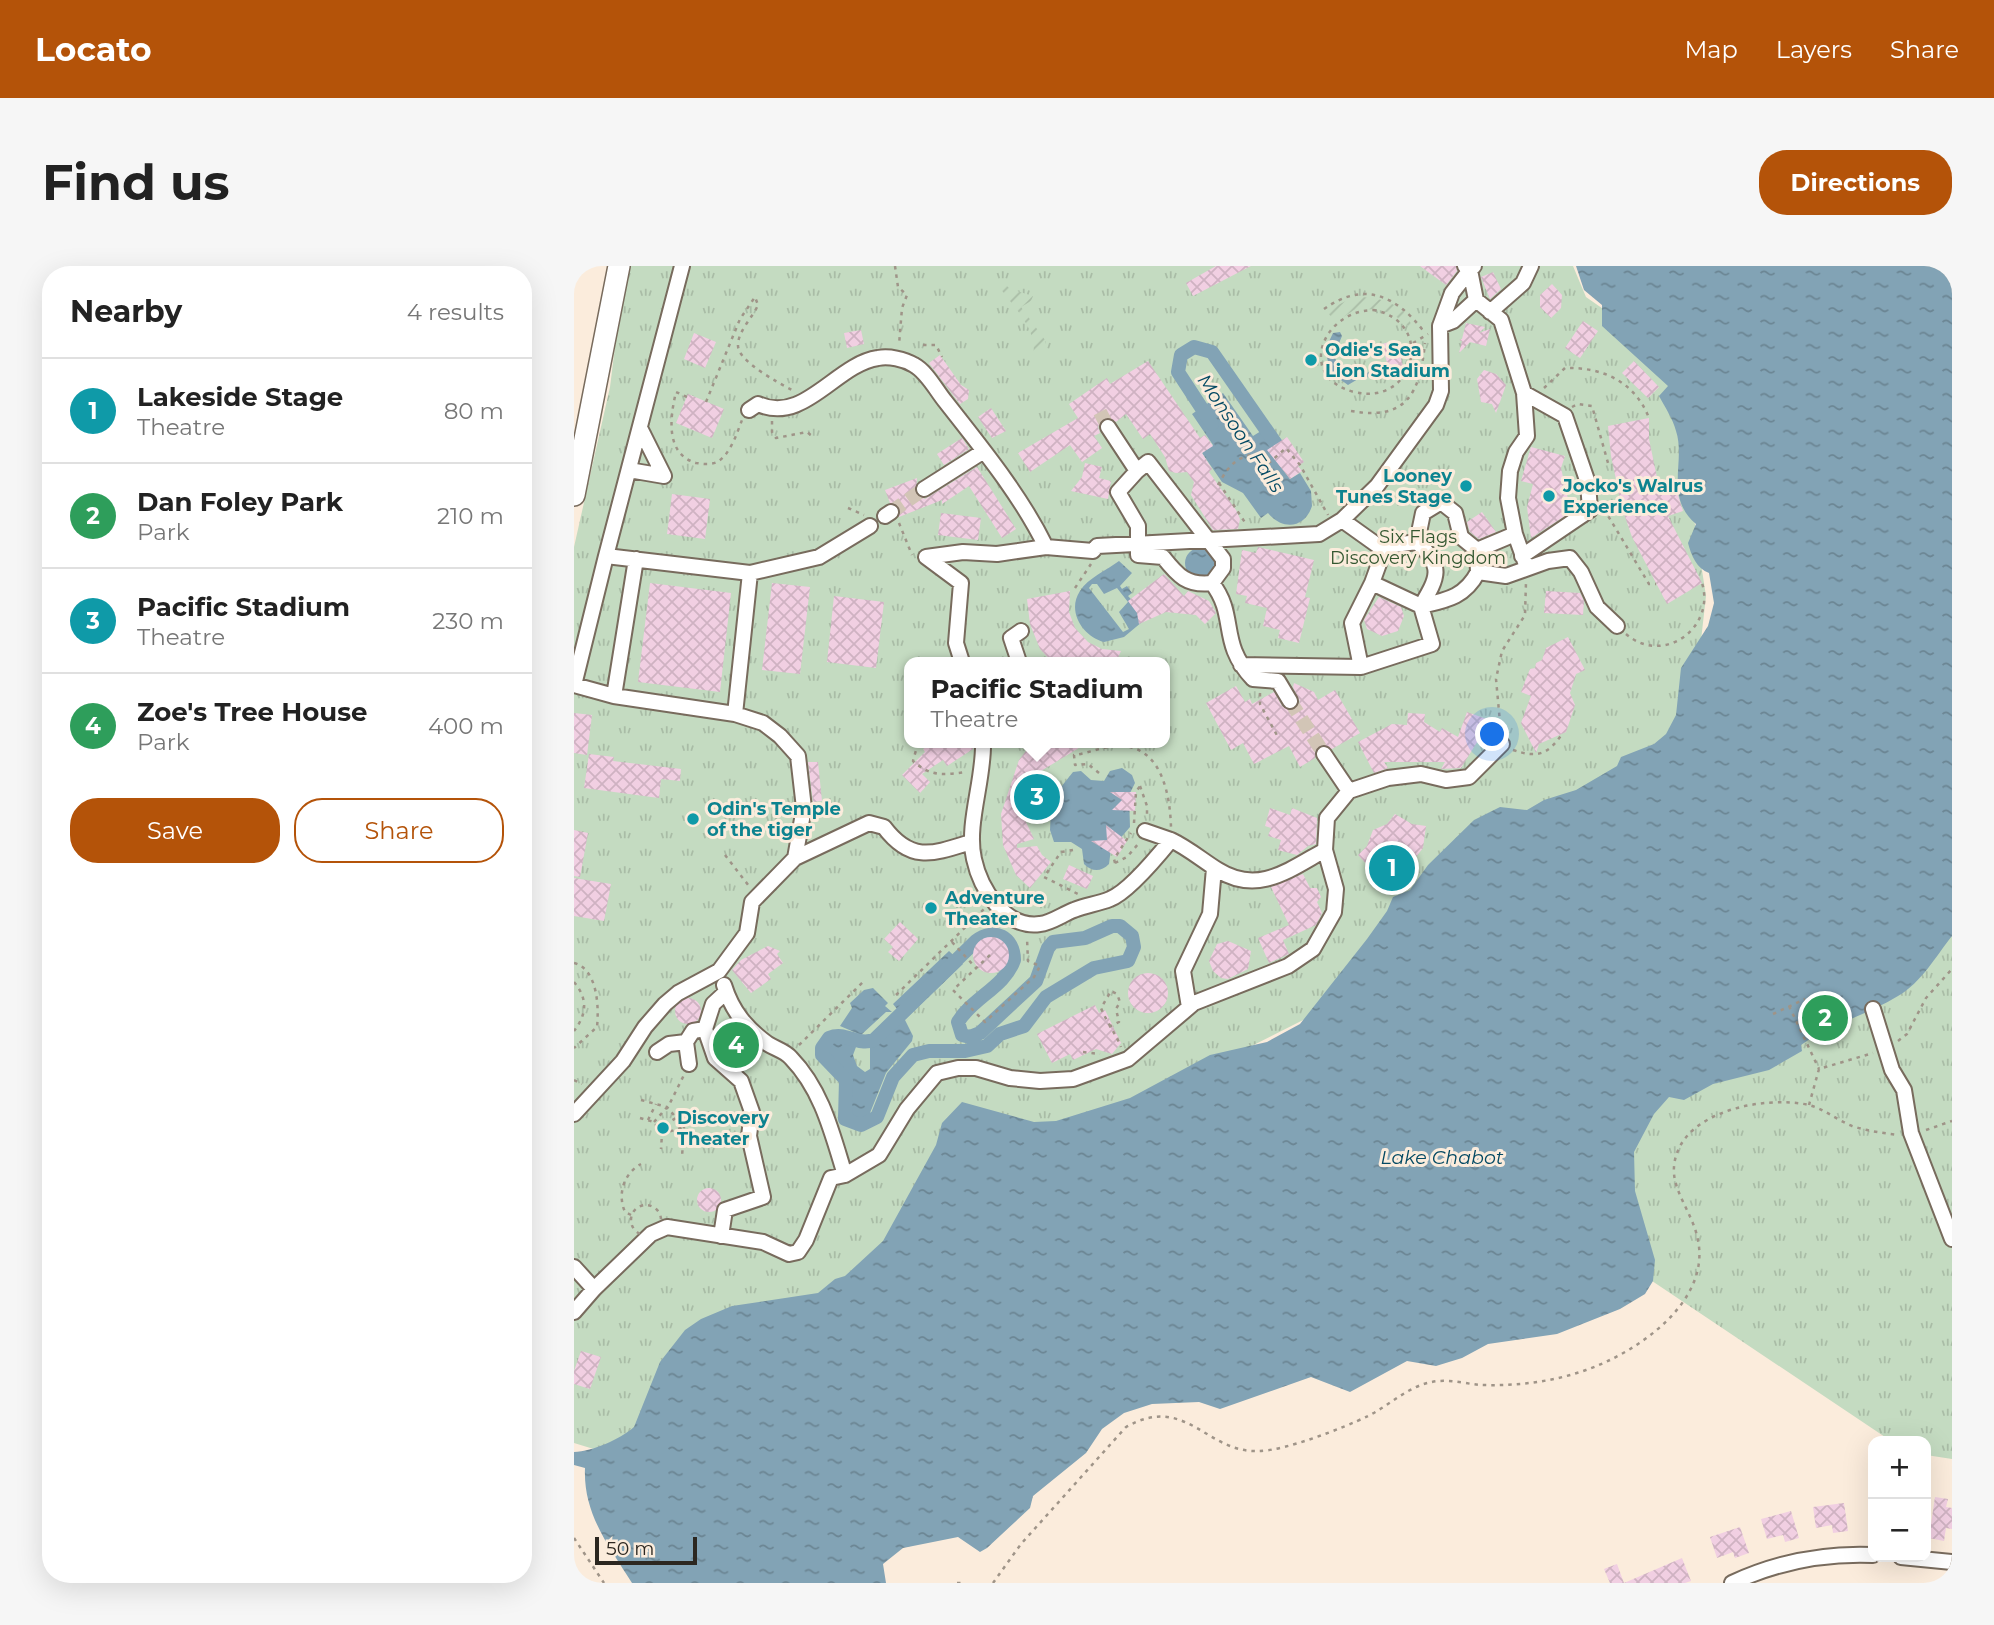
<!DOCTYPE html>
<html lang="en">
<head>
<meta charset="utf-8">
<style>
	body { margin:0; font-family:Montserrat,sans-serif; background:#f6f6f6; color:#222 }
	.controls { position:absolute; right:21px; bottom:21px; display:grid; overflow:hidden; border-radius:14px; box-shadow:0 7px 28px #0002 }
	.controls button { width:63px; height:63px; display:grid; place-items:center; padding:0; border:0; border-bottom:2px solid #e0e0e0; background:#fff; color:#222; font:35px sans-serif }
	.scale { position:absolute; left:21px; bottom:18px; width:102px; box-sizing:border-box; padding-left:7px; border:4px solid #2c2720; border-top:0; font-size:19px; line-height:24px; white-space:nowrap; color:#2c2720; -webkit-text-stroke:5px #fbecdc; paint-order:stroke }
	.you { position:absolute; left:919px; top:469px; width:24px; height:24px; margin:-18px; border:5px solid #fff; border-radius:50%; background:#1a73e8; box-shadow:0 0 0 10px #1a73e833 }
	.badge { display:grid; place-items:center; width:46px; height:46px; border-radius:50%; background:#b45309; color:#fff; font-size:23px; font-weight:700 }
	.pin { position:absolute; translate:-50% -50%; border:4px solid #fff; box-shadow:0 2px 7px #0006 }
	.popup { position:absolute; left:330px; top:391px; width:266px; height:91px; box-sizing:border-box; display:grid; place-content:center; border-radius:14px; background:#fff; filter:drop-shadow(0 2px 5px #0005); font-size:23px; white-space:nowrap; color:#767676 }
	.popup b { font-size:26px; color:#222 }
	.popup::after { content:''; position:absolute; left:50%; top:100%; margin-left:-14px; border:14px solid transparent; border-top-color:#fff }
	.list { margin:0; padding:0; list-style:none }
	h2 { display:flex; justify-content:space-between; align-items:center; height:91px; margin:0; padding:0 28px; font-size:30px }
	h2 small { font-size:23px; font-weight:400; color:#767676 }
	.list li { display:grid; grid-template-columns:46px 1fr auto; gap:21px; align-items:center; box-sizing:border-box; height:105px; padding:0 28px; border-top:2px solid #e0e0e0 }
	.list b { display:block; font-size:26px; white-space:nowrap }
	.list p { margin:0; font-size:23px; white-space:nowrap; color:#767676 }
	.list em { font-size:23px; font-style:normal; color:#767676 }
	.actions { display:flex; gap:14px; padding:21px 28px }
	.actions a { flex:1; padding:16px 0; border:2px solid #b45309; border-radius:28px; text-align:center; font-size:24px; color:#b45309 }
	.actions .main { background:#b45309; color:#fff }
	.map { position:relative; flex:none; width:1378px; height:1317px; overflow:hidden; border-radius:28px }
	header { display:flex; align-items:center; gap:42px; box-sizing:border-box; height:98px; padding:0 35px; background:#b45309; color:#fff }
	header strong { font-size:33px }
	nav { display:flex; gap:38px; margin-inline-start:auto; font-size:24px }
	.intro { display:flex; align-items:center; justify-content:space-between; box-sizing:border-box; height:168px; padding:0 42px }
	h1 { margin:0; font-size:49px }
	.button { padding:18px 32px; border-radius:28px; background:#b45309; color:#fff; font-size:24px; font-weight:700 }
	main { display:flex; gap:42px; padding:0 42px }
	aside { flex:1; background:#fff; border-radius:28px; box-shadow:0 7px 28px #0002 }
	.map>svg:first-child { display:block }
	.park { fill:url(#park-tufts); fill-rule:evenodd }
	.garden { fill:url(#garden-furrows) }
	.water { fill:url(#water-ripples); fill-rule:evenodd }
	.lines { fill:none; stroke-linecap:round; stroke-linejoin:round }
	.canal { stroke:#82a3b5; stroke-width:14 }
	.building { fill:url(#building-cross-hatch) }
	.minor-tunnel { stroke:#d2c5b6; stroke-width:14; stroke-dasharray:14 7; stroke-linecap:butt }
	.minor-casing { stroke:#786b5d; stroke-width:18 }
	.highway-casing { stroke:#786b5d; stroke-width:24 }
	.path { stroke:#9f9488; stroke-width:2.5; stroke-dasharray:3.5 5; stroke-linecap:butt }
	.minor { stroke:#fff; stroke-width:14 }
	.highway { stroke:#fff; stroke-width:21 }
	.culture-dot { fill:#0f9aa8; stroke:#fbecdc; stroke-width:2.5 }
	.labels { text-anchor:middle; stroke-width:6; stroke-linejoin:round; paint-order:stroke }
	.culture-label { font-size:18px; font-weight:bold; fill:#0d838f; stroke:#fbecdc; text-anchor:start }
	.park-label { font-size:18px; fill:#335730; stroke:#fbecdc }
	.water-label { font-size:19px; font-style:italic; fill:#034963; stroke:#fbecdc }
</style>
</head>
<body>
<header>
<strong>Locato</strong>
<nav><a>Map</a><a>Layers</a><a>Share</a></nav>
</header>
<div class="intro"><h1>Find us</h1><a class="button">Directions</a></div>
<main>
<aside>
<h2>Nearby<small>4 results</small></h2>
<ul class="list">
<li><span class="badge" style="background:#0f9aa8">1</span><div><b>Lakeside Stage</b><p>Theatre</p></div><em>80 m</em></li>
<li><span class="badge" style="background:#2e9e5b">2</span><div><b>Dan Foley Park</b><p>Park</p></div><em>210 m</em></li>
<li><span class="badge" style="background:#0f9aa8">3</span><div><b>Pacific Stadium</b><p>Theatre</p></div><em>230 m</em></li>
<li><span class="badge" style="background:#2e9e5b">4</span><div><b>Zoe's Tree House</b><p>Park</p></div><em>400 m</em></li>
</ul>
<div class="actions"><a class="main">Save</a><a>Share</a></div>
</aside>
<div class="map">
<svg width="1378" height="1317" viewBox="0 0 1378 1317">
	<defs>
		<pattern id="park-tufts" width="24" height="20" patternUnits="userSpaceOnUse" patternTransform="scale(1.75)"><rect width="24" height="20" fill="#c4dbc1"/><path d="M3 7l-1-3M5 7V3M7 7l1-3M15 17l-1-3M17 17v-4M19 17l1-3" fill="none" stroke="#a9bca6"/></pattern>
		<pattern id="garden-furrows" width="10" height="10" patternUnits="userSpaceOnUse" patternTransform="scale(1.75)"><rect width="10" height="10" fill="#c4dbc1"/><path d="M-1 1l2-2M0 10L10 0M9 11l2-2" fill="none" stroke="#a9bca6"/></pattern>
		<pattern id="water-ripples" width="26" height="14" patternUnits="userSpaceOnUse" patternTransform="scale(1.75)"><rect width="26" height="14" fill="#82a3b5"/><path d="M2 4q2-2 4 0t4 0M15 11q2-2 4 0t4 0" fill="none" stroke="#6b8593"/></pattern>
		<pattern id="building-cross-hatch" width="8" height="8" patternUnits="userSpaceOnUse" patternTransform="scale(1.75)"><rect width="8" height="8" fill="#f1cfe2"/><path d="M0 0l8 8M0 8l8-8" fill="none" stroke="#cfb2c2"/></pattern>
	</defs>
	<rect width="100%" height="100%" fill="#fbecdc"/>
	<path class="park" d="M51,0H999L1012,31L1108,98L1119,246L1132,330L1123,410L1105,468L741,748L499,870L308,1023L36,1188L0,1177V281L36,121ZM335,396H591V477H335Z
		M1378,444V1193L1352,1189V1175H1317L987,954Z"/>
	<path class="garden" d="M428,15L436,23L459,30L457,35L447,41L471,74L473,83L457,96C469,67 439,41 423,18Z
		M780,31C802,30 835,37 838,63L819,48L802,43L780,44L762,56L752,45Z"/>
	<path class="water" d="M1002,0H1378V670C1362,690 1347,717 1324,730C1293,749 1257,758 1227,779L1228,785L1195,804L1139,818L1110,834L1095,831L1080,848L1060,886L1061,925L1081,994L1079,1015L1071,1028L1046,1043L983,1068L914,1078L888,1092L862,1100L833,1095L776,1126L737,1111L646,1143L625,1136L578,1138L550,1147L528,1163L512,1187L459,1230L456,1242L413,1282L406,1286L384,1271L329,1282L309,1298L312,1317H58C35,1280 9,1248 11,1202L0,1199V1186C19,1185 45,1174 60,1161L86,1096L111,1064L127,1053L158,1040L244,1027L261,1013L271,1010L309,975L362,879L368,857L388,836L460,856L482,855L556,832L636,789L693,776L726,758L793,673L813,645L819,631L836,624L854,599L900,554L926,541L953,544L970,534L1002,524L1043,500L1047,491L1080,478L1092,468L1102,449L1107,402L1134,360L1140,337L1135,307C1123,303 1117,289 1114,277L1122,258C1090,231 1112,195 1102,165C1099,153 1091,141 1085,130L1094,120L1028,60V39L1010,24Z
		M766,66L768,70L760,89L765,103L777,112L811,101L813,108L784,113L774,119L757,107L751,84L759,67Z
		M649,127L679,170L687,165L698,181L694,184L716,213L726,207L737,225L738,240C731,262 709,265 694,247L687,252L669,227L648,216L628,187L639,179L618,148Z
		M611 297a15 15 0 1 1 30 0a15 15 0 1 1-30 0Z
		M545,295L558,307L546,320L548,323L553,320L558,327L554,330L574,351L550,371L530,376C510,371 492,346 506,325C514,312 533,304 545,295ZM518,318H523L530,328L543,322L554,336L545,346L555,363L549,366L515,322Z
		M548,502L558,509L561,517L555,529L556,561L537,583L535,598C527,606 518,606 510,598L508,583L497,576H480L476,564L477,543L467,538L470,528L479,531L499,506L507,505L517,514L530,515L536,505Z
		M375,685L389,698L331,754L339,770L338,775L312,807L296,847L292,851H279L274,846L276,816L253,788L257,775L265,773L282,781L279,789L283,800L291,806L296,803V769L323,743L319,738Z
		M299,722L314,737L311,740L318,746H312L287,769L266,760L278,742L276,737L290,724Z"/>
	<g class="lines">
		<path class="canal" d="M638,158L604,106L607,89L620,81L638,86L702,178
			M538,660H546L558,670L560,681L554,695L520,702L472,731L450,760L426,768L413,780L391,785H355L339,789L319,811L303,851L287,859L271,853L272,814L248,789V782L255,772C272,765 282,780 300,774L402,675C420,661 440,671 440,694C431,721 398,732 384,756L388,769L396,771L406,767L462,715L474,682L479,676L511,672Z"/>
	</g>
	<path class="building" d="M642,0H677L619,30L612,17Z
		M846,0H882L883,5L872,19Z
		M919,6L927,23L916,33L907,11Z
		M978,18L988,29L987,42L977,52L966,41V29Z
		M1009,55L1024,65L1006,92L991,82Z
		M892,57L911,61L905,67L916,63L912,80L896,76L885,87L888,75L885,74L888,73Z
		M287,64L290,78L273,82L270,67Z
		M120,67L142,76L131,102L110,93Z
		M822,74L829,100L815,104L808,78Z
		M366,89L387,119L395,124L394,133L386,138L355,97Z
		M574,95L626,172L631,169L639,180L628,187L638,203L635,206L662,244L666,253L664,263L639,264L617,229L620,216L613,206L602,207L595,205L591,191L576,168L569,173L552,148L542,156L534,151L528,153L524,161L526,167L520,170L528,182L508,196L496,179L456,206L444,187L504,152L495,138L533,112L536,118Z
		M1060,95L1085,121L1074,132L1048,107Z
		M910,104L922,108L932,119L922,147L918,138L907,136L903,113Z
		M114,128L150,143L138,172L102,157Z
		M417,142L432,165L418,172L404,151Z
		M1075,152V173L1086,226L1101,220L1109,245L1094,250L1128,317L1093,338L1058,271L1048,242L1037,190L1034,160Z
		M713,171L730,196L724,200L728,205L716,213L693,184Z
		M388,172L395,183L370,199L363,188Z
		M957,181L991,190L987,202L997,246L957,272L953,241L959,218L947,215Z
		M511,197L528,201L525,212L537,215L534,233L497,225L508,211Z
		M403,201L442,263L428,272L395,220L368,238V234L325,251V241L316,237L311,224L343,212L342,228L351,233Z
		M98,228L136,233L131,273L93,268Z
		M908,246L922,266L905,273L896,266L893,256Z
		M367,247L407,252L404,274L364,269Z
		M684,281L740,294L731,331L736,332L725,377L704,372L706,364L689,360L693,342L671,337L673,330L662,328L668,284L682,287Z
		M590,308L610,330L614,325L635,335L642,347L631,358L622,349L592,346L565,358L563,347L554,335Z
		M76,317L157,327L146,426L64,416Z
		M198,317L236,321L226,408L188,404Z
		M496,325L495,346L501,362L514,376L528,383L547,385L542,396H478L466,383L456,358L453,333Z
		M972,325L1006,327L1010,335L1009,349L970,347Z
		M260,330L310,336L302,402L253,396Z
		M805,331L827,341L830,350L824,365L808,370L793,363L790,354Z
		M994,371L1011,404L1002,408L996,427L1001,439L992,466L965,478L962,487L947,457L957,430L947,426L956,403L961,402L962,397L968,394L972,382Z
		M720,417L740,426L744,434L761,424L786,467L758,483L745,480L741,484V492L726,501L715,480L680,498L669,477L657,484L632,437L662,420L671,436L676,433L678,438L700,426L708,440L717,445L726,436L719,421Z
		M893,446L921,456L913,476L905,473L887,502L867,503L871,496H810L814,502L800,507L784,476L818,458L833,459L834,447L851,448L850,456L866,466L868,462L884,471Z
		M0,447L18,449L13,489L0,487Z
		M359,477H399V483L373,500L369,494L348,508L356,516L346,527L328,509L351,486L349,483Z
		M458,477H513L467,505L474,507L458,556L451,554L460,573L443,578V582L463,580L468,589L477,596L456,622L442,609L429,579L427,548L445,494Z
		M15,488L40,491L39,495L107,503L106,515L87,513L85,532L10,522Z
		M234,496H244L248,535L239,536Z
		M536,526H562L561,545L538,544L548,534Z
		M696,542L716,549L718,542L743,552L742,578L734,580L723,589L704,584L707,574L694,570L697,562L691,560Z
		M821,548L838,558L852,560L849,582L826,611L800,616L796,602L784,589L793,580L799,564L813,558Z
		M532,559L553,575L543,591L517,575L533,574Z
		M0,564L14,567L6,611L0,610Z
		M495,599L519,610L513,623L489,613Z
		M729,608L736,622H743L747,631L743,636L748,647L742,659L709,674L715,688L695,697L684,672L715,659L697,621Z
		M0,612L37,618L30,655L0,650Z
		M326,656L344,673L325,695L314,686L319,681L310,673Z
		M399 689a18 18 0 1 1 36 0a18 18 0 1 1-36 0Z
		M654,675L677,685L674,703L654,713L647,712L639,705L635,695L643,678Z
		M194,680L206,685L203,688L209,697L194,708L197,713L177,727L158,704L167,694Z
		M554 727a20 20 0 1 1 40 0a20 20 0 1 1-40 0Z
		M101 745a13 13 0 1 1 26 0a13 13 0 1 1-26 0Z
		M521,739L525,747L531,744L547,777L538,788L522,783L499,794L496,788L478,797L463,768Z
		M123 934a12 12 0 1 1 24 0a12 12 0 1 1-24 0Z
		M7,1085L27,1091L16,1123L0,1118V1105Z
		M1361,1231L1374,1233L1372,1241L1378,1242V1263L1372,1262L1370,1275L1355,1272Z
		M1270,1237L1274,1265L1259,1267L1258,1259L1242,1262L1239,1241Z
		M1217,1245L1225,1272L1211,1276L1209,1269L1193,1273L1187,1253Z
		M1166,1261L1175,1287L1161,1292L1159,1286L1143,1292L1136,1271Z
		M1108,1292L1117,1315L1111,1317H1036L1030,1303L1043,1298L1050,1317Z"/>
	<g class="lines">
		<path class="minor-tunnel" d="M526,146L534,161
			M317,246L350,223
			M716,435L750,488"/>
		<g class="minor-casing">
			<path id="minor" d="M108,0L32,290L176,307L245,291L296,260
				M900,0L896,4L902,34
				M916,46L949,17L957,0
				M866,60L878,27L896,4L891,0
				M175,144L184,138C230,159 262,98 304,92C315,90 330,93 340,99C353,106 362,124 371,135C407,181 446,228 472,281L519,285L523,280L542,279L745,268L768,254L803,220L862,139L867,125L866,60L879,55L902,34L927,54L950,127L953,170L942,186L936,205L934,232L941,268L951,296
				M534,161L563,205L544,226L564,260V289L589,291C604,310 613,320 638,317L649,302V293L574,196L563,205
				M66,162L90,210
				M55,204L90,210
				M350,223L410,185
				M311,250L317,246
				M768,254L810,284L820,279L843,276L849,247L867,236L881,247L887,271L903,284L904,306L932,310L974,295L996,292L1007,306L1023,341L1043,360
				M810,284L798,317L847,340C864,311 870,301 843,276
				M903,284L941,268
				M32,290L0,419L40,430
				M948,290L1016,244L1014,217L991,150L950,127
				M62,293L40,430L161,448L176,307
				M638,317C664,351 644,376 679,413L704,415L716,435
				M798,317L778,357L787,401L858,378L847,340C873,334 891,331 904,306
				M388,396L382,377L387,317L352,291L389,286L423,288L472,281
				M445,396L437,372L447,365
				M667,399L787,401
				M409,477C410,514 392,559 400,593C406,621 430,663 466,658C477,657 489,648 500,644C512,639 524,638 536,633C554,626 584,590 597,574C614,582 628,594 644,604C684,629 715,604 751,584
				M750,488L775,525
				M571,565L597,574
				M221,592L295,557L310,561C337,597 359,588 397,576
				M150,719C158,745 172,762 194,778C202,783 211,785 217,792C248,824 258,867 271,909
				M615,741L609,705L636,648L640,602
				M1299,743L1318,804L1330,824L1337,867L1378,973
				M83,786L95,778L112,776
				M115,798L112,776L119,765L131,763
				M0,848L49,795L71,761L91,738L104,727L145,705L173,667L178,636L221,592L230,542L224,490L206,470L189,457L161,448
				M147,970L151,944L189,931L175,870L178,846L167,815L141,792L131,763L139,738L152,726
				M0,1001L20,1023L77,968L93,961L189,976L215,988L224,986L232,974L257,912L271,909L305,889L333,843L363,807L384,802H402L436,812L466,815L499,813L554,793L620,737L714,700L739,683L760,646L762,623L751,584L753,552L775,525L814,512L847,508L872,514L895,511L928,478
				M0,1046L20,1023
				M1327,1291L1378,1296
				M1158,1317C1203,1296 1249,1287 1299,1289"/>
		</g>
		<g class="highway-casing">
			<path id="highway" d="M0,229L45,0"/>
		</g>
		<path class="path" d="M321,0L324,21L333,29L328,42L325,79
			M750,43C791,14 823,30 851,67
			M799,44C862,55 842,141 780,126C722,111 748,45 799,44Z
			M839,77L854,68
			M349,79H362L368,91
			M970,122L991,102C1029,101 1061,116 1075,152
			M113,131L102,126C96,151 91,188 122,197C129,198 137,199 143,196C156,189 163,167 168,154
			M132,136L166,53L181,31L184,39C179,51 164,65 164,79C163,95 205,117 218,124
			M998,141L1004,138L1018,140L1034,197L1039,198
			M777,145C833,155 846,127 851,77
			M198,155V166L202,172L233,166L239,171
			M645,217L672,258
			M644,219C656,197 664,189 690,187L696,196L712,182L726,199L754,249
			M274,242L290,249
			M1030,243L1075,318H1082
			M325,257L338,289
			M501,322L517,298
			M1052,368C1089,400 1142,362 1128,317
			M686,427V438L705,473
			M927,467L922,413L928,385L951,349L952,316
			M344,477L339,495C357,511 369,509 392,506
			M939,484C963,492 974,489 988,468
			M525,507L514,498L501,499L500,489C516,487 532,479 548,480C588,482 596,529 597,561
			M566,520L573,540V551
			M560,557L562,526L566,520
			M499,584L487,586L470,611L504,628
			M151,589L175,620
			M541,597L553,591L565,577
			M541,597L540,593L557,567
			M378,676L402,702
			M416,689L379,724L411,756L460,711L466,700L454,695L453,672
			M0,697C24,703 25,742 23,761L0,782
			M0,716C14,733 13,748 0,765
			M322,729L410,643
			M1215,740L1245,803
			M1199,748L1231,733
			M535,761L545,756L542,743L546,736L543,728L537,725L527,742C533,757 542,768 547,781
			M1324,775L1333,768L1352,732L1378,703
			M225,779L290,715
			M509,786L526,788
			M0,814L8,818
			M67,834L93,841L110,861L108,891
			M1235,839L1245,803L1299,787
			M66,852L80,856L88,868L87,883
			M74,854L82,838
			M80,856L95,839L110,809
			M84,863L102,852
			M1352,864L1378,855
			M88,868L110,861
			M57 954a15 15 0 1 1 30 0a15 15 0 1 1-30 0Z
			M57,949L51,946C43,928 50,907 67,898
			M0,1272L30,1317
			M383,1317H389
			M419,1317L447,1278L552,1161C612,1127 632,1187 684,1185C711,1185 769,1162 794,1150C818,1138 837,1117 865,1115C879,1114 894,1118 907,1119C943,1120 978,1116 1012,1104C1064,1086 1140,1034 1123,970C1118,947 1098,924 1100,901C1104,845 1191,829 1235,839C1250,843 1263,854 1278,860C1293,865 1309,867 1325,869"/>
		<use href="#minor" class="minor"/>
		<use href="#highway" class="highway"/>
	</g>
	<g class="culture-dot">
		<circle cx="737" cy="94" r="7"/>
		<circle cx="892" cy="220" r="7"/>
		<circle cx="975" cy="230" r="7"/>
		<circle cx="119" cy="553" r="7"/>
		<circle cx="357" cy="642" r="7"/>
		<circle cx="89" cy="862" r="7"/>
	</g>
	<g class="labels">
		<g class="culture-label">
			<text x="751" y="90">Odie's Sea<tspan x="751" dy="21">Lion Stadium</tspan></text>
			<text x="878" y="216" text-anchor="end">Looney<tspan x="878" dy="21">Tunes Stage</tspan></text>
			<text x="989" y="226">Jocko's Walrus<tspan x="989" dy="21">Experience</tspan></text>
			<text x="133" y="549">Odin's Temple<tspan x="133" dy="21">of the tiger</tspan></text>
			<text x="371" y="638">Adventure<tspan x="371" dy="21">Theater</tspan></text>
			<text x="103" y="858">Discovery<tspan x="103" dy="21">Theater</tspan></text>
		</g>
		<g class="park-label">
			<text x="844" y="277">Six Flags<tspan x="844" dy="21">Discovery Kingdom</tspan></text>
		</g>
		<g class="water-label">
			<text transform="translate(667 167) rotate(56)" y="7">Monsoon Falls</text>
			<text x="868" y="898">Lake Chabot</text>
		</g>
	</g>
</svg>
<div class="controls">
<button>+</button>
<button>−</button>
</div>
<div class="scale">50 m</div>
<div class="you"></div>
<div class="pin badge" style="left:818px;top:602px;background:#0f9aa8">1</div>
<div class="pin badge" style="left:1251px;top:752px;background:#2e9e5b">2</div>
<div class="pin badge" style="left:463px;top:531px;background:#0f9aa8">3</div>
<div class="popup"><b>Pacific Stadium</b>Theatre</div>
<div class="pin badge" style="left:162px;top:779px;background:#2e9e5b">4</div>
</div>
</main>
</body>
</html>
